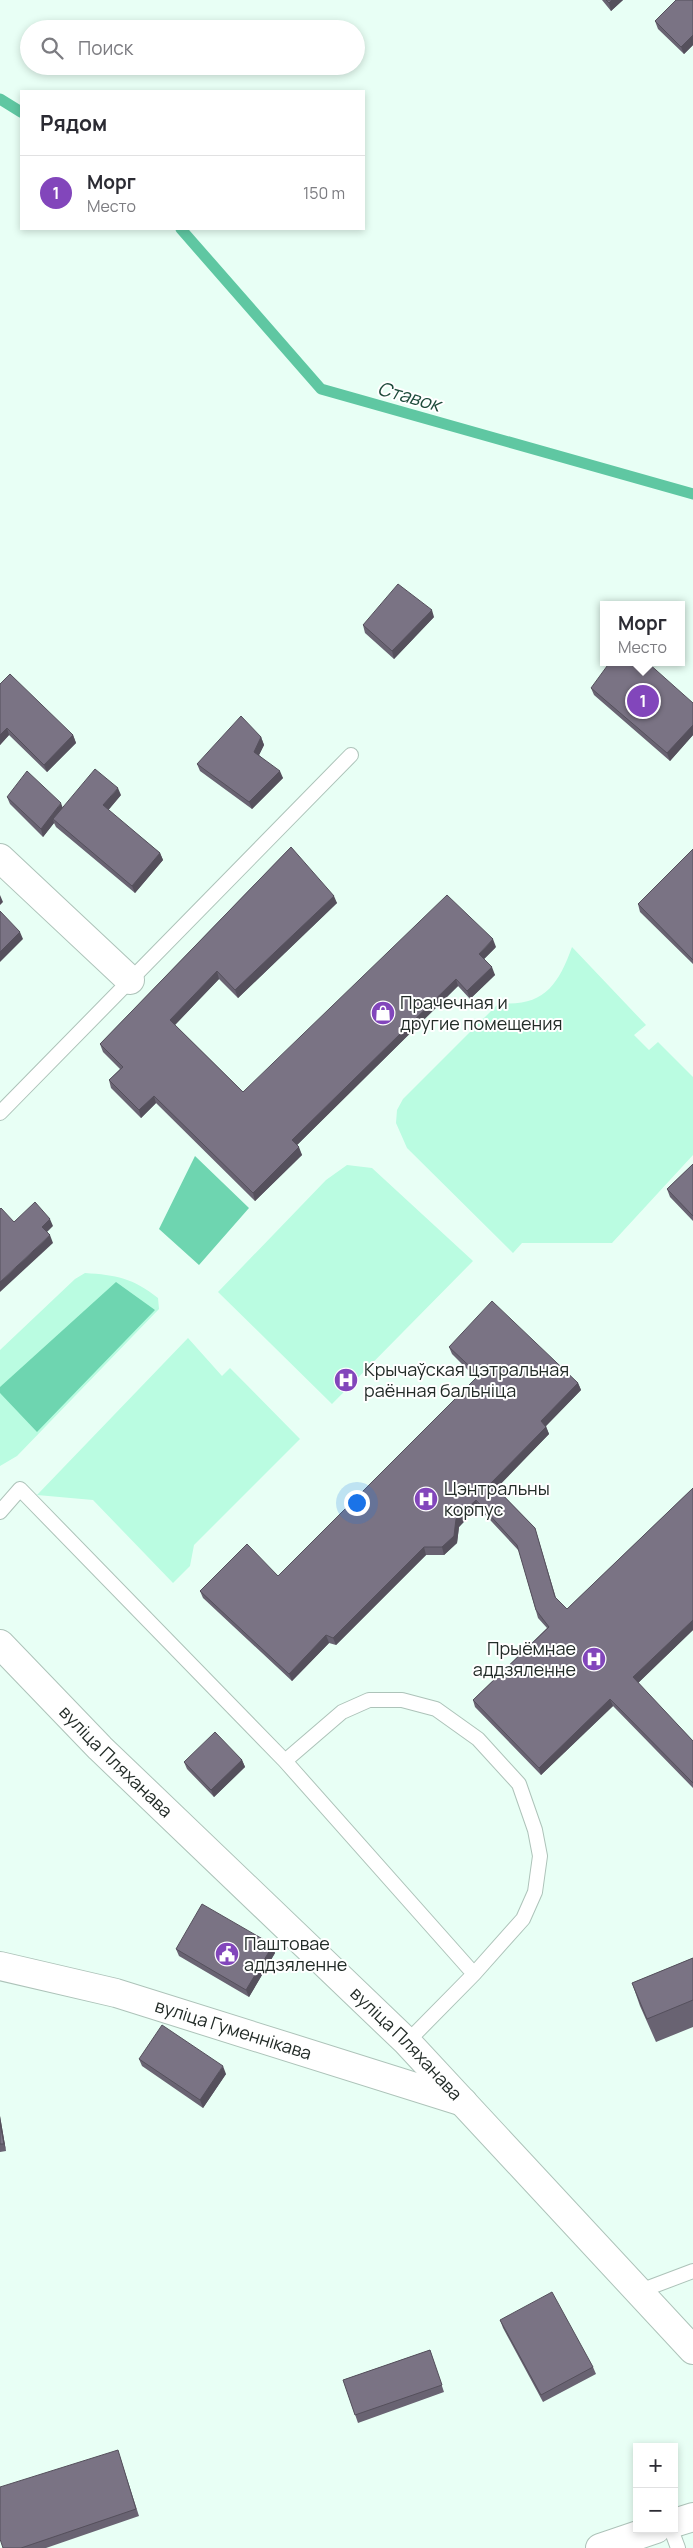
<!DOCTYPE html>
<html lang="ru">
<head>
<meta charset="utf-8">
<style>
	body { margin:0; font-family:Manrope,sans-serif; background:#f7f7f7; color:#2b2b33 }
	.controls { position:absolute; right:15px; bottom:15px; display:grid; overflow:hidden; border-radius:0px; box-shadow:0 2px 8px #0003 }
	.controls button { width:45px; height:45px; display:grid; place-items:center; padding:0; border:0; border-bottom:1px solid #e1e1e2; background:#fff; color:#2b2b33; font:25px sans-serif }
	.you { position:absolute; left:356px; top:1502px; width:18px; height:18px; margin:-12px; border:4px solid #fff; border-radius:50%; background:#1a73e8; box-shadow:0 0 0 8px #1a73e833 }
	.badge { display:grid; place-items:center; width:32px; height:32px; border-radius:50%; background:#8246bb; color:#fff; font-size:16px; font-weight:700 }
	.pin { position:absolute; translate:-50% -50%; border:2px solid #fff; box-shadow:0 1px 5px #0006 }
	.popup { position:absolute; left:600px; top:601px; width:85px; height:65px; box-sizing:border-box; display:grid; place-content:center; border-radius:0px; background:#fff; filter:drop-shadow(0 1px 4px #0005); font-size:16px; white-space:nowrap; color:#7c7c81 }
	.popup b { font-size:19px; color:#2b2b33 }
	.popup::after { content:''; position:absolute; left:50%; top:100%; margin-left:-10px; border:10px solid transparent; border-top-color:#fff }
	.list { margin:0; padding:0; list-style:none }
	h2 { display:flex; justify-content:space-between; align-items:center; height:65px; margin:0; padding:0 20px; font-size:21px }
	h2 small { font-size:16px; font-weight:400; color:#7c7c81 }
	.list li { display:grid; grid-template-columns:32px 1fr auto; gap:15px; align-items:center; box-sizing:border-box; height:75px; padding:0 20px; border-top:1px solid #e1e1e2 }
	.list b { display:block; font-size:19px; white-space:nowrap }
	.list p { margin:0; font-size:16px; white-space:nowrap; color:#7c7c81 }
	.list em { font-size:16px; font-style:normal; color:#7c7c81 }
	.icon { flex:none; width:28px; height:28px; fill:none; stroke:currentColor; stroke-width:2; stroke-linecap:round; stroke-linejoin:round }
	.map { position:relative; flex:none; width:693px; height:2548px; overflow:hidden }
	.search { position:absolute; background:#fff; box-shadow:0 2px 8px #0003; left:20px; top:20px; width:345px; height:55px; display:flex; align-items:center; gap:12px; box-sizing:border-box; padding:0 18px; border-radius:28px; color:#7c7c81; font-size:19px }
	.panel { position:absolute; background:#fff; box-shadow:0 2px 8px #0003; left:20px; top:90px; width:345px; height:140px; border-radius:0px }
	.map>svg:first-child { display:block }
	.green { fill:#bafce1 }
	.forest { fill:#6ed5b0 }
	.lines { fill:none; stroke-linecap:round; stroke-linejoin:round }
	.stream { stroke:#5fc7a2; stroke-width:11 }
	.lane-casing { stroke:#adc3b9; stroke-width:16 }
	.street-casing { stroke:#adc3b9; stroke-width:30 }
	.secondary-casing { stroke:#adc3b9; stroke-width:30 }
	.lane { stroke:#fff; stroke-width:14 }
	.street { stroke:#fff; stroke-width:28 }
	.secondary { stroke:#fff; stroke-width:28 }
	.wall { fill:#696372 }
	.shaded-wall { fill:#55505c }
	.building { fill:#7a7384; stroke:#55505c }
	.labels { text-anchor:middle; stroke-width:4; stroke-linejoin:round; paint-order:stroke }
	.poi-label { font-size:18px; fill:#232c28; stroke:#fff; text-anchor:start }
	.street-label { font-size:18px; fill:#232c28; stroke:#fff }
	.water-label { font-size:19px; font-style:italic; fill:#1e4b3b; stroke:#fff }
</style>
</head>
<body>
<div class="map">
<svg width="693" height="2548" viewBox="0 0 693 2548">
	<rect width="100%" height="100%" fill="#e8fff5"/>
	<path class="green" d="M572,947L646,1025L634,1035L649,1050L658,1042L693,1077V1155L612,1243H522L513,1253L407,1148L396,1123L397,1110L403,1099L499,1003C543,1007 558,986 572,947Z
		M347,1165L372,1168L473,1261L332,1404L218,1292L326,1180Z
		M85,1273C116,1275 133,1278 158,1298L159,1309L17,1456L0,1466V1350L75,1279Z
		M188,1338L222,1376L230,1368L300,1439L194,1545L190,1566L173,1583L93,1500L37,1495Z"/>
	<path class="forest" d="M195,1156L249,1208L199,1265L159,1229Z
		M116,1282L155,1310L37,1432L0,1393V1387Z"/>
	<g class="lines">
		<path class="stream" d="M0,99L21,112
			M181,229L321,389L693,494"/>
		<g class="lane-casing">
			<path id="lane" d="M0,1113L351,755
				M0,1512L20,1489L285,1761L474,1974L407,2042
				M285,1761L342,1712L369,1700H402L436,1709L478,1739L519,1784L535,1830L540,1856L535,1892L523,1919L474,1974
				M640,2291L693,2271
				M671,2529L678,2548"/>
		</g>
		<g class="street-casing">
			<g id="street">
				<path d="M0,858L130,980"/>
				<path id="s1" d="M0,1644L100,1748L407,2042L693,2350"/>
				<path id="s2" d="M0,1966L116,1993L463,2102"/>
			</g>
		</g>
		<g class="secondary-casing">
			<path id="secondary" d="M674,2523L693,2517
				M600,2548L656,2529"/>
		</g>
		<use href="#lane" class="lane"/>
		<use href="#street" class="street"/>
		<use href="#secondary" class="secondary"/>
	</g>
	<path class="wall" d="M602,0H623L611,11Z
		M693,0V45L684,54L658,29L655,21Z
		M434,617L394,659L365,633L363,625Z
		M0,684L73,735L76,743L47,772L9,735L0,745Z
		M591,688L693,703V735L670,761L594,695Z
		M261,737L264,745L259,755L283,778L252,809L200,771L197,764Z
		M121,795L108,810L160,853L163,860L135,893L56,827L54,823L43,837L10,804L7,797L63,808Z
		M291,847L337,903L238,998L219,979L175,1025L243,1092L496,947L484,959L495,975L470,999L458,986L297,1145L302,1155L255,1201L156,1103L141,1118L111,1088L109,1080L120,1069L103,1052L100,1044Z
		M693,849V964L640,912L638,904Z
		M693,1164V1221L670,1197L667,1189Z
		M449,1347L578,1383L581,1390L546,1426L549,1434L496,1488L535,1528L556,1598L567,1609L693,1488V1630L638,1683L693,1741V1788L613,1706L541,1775L475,1707L473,1700L547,1628L538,1618L519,1551L478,1507L459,1527L457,1543L444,1555H426L336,1645L329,1643L292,1681L203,1598L200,1591L278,1576L476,1378L452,1354Z
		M242,1760L245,1767L214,1797L187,1769L184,1762Z
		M176,1949L275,1953L249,1997L179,1956Z
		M693,1958V2027L656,2042L640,2006L632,1983Z
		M139,2059L226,2074L203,2108L142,2066Z
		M0,2116L6,2151L0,2152Z
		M500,2320L593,2367L596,2374L543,2402L503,2328Z
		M430,2350L444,2392L358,2423L343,2380Z
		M120,2457L139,2516L46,2548H3Z"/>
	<path class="shaded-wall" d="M612,0H623L611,11L609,3Z
		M693,35V45L684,54L681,47Z
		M432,610L434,617L394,659L392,651Z
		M693,725V735L670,761L667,753Z
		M7,728L9,735L0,745V735Z
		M73,735L76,743L47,772L44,765Z
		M261,737L264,745L257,759L254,752Z
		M280,771L283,778L252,809L249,802Z
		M118,788L121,795L106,813L103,805Z
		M61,803L64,811L53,819L54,823L43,837L41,829Z
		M160,853L163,860L135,893L132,886Z
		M0,895L3,902L0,905Z
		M334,896L337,903L238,998L235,990Z
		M20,932L23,939L0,962V952Z
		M493,939L496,947L482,961L479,954Z
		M492,967L495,975L470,999L467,991Z
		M217,971L219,979L172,1028L170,1020Z
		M456,979L458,986L295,1147L292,1140Z
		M154,1096L156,1103L141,1118L139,1110Z
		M299,1147L302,1155L255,1201L253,1193Z
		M50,1219L53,1226L45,1234L42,1227Z
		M50,1235L53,1243L0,1292V1282Z
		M578,1383L581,1390L544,1428L541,1421Z
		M546,1427L549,1434L494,1491L491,1483Z
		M476,1500L478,1507L459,1527L457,1543L444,1555L442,1547L456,1519Z
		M424,1547L426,1555L336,1645L333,1638Z
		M693,1620V1630L636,1685L633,1677Z
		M326,1635L329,1643L292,1681L289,1674Z
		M610,1699L613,1706L541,1775L539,1768Z
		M242,1760L245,1767L214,1797L211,1790Z
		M273,1945L275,1953L249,1997L246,1990Z
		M223,2066L226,2074L203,2108L200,2100Z
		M0,2116L6,2151L4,2144L0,2123Z"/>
	<path class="building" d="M606,0H612L609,3Z
		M676,0H693V35L681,47L655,21Z
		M398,584L432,610L392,651L363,625Z
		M610,662H647L693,703V725L667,753L591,688Z
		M10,674L73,735L44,765L7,728L0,735V684Z
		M241,716L261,737L254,752L280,771L249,802L197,764Z
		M95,769L118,788L103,805L160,853L132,886L53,819Z
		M27,771L61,803L41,829L7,797Z
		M291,847L334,896L235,990L217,971L170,1020L243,1092L447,895L493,939L479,954L492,967L467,991L456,979L292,1140L299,1147L253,1193L154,1096L139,1110L109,1080L123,1067L100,1044Z
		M693,849V960L638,904Z
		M0,911L20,932L0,952Z
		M693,1164V1216L667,1189Z
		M35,1202L50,1219L42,1227L50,1235L0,1282V1209L1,1208L14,1222Z
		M492,1301L578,1383L541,1421L546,1427L491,1483L535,1528L555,1597L567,1609L693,1488V1620L633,1677L693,1741V1783L610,1699L539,1768L473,1700L549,1627L536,1610L517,1545L476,1500L456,1519L454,1536L442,1547H424L333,1638L326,1635L289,1674L200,1591L247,1544L278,1576L479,1375L449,1347Z
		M215,1732L242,1760L211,1790L184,1762Z
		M202,1904L273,1945L246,1990L176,1949Z
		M693,1958V2000L647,2019L632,1983Z
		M162,2025L223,2066L200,2100L139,2059Z
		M0,2123L4,2144H0Z
		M552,2292L593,2367L541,2395L500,2320Z
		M430,2350L442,2385L355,2415L343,2380Z
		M118,2450L136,2509L21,2548H3L0,2539V2487Z"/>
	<defs>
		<g id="shop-disc" transform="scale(1.25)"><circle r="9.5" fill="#8246bb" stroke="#fff"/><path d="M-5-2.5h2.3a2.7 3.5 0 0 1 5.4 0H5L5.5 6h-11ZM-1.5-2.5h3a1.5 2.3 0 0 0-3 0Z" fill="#fff"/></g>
		<g id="hospital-disc" transform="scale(1.25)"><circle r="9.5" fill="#8246bb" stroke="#fff"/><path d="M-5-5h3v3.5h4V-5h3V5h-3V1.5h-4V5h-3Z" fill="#fff"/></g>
		<g id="civic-disc" transform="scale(1.25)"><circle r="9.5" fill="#8246bb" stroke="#fff"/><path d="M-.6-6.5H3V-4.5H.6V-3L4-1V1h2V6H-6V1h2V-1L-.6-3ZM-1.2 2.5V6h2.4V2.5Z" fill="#fff"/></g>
	</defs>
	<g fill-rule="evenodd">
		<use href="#shop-disc" x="383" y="1013"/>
		<use href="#hospital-disc" x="346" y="1380"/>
		<use href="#hospital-disc" x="426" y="1499"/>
		<use href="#hospital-disc" x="594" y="1659"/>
		<use href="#civic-disc" x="227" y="1954"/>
	</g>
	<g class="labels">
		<g class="poi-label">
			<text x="400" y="1009">Прачечная и<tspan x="400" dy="21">другие помещения</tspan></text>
			<text x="364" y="1376">Крычаўская цэтральная<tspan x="364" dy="21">раённая бальніца</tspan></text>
			<text x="444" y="1495">Цэнтральны<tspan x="444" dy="21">корпус</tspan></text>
			<text x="576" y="1655" text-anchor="end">Прыёмнае<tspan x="576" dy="21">аддзяленне</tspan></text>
			<text x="244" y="1950">Паштовае<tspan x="244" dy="21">аддзяленне</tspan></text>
		</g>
		<g class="street-label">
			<text dy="6" stroke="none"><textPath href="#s1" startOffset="165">вуліца Пляханава</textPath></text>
			<text dy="6" stroke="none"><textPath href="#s2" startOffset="242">вуліца Гуменнікава</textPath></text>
			<text dy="6" stroke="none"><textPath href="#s1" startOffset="570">вуліца Пляханава</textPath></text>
		</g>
		<g class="water-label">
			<text transform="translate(409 396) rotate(16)" y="7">Ставок</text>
		</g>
	</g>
</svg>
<div class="controls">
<button>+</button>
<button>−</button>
</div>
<div class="you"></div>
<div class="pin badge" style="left:643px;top:701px">1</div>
<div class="popup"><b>Морг</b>Место</div>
<div class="search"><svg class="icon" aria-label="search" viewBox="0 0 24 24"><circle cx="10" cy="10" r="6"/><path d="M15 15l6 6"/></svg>Поиск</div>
<section class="panel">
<h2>Рядом<small></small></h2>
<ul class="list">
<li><span class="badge">1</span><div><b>Морг</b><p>Место</p></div><em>150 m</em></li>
</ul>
</section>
</div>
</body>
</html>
